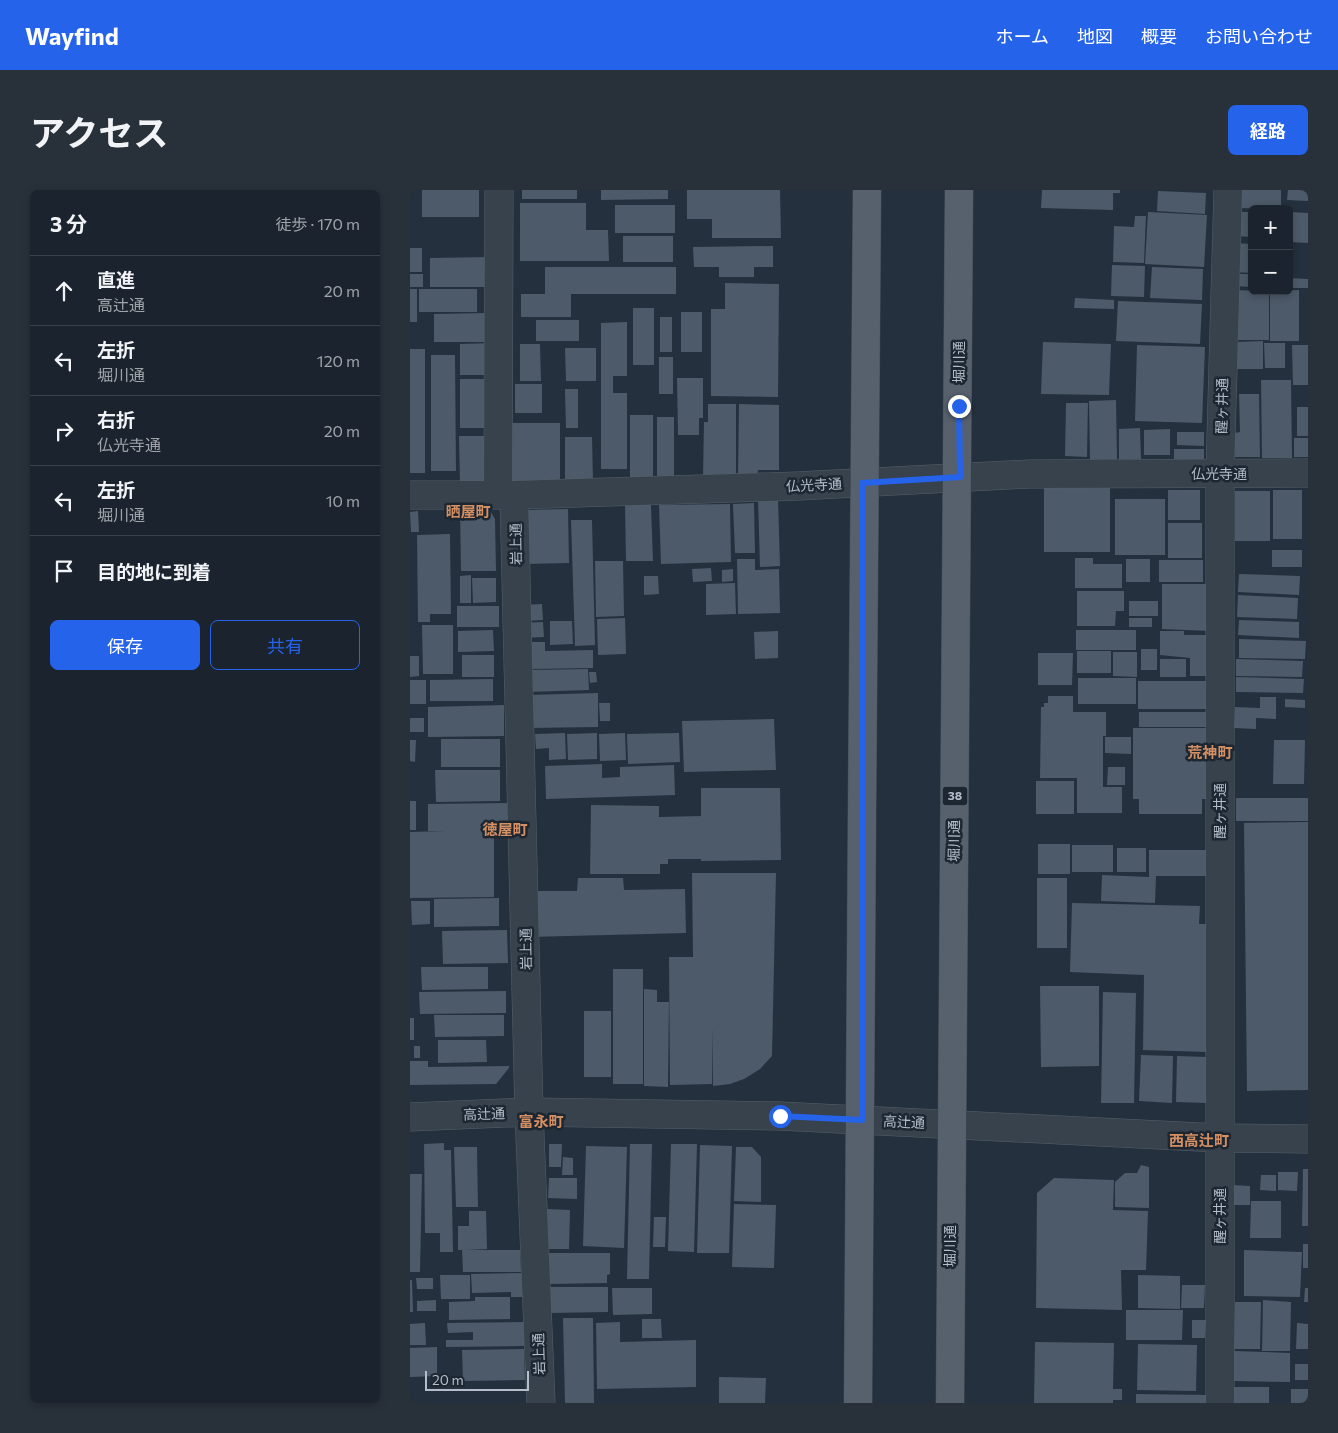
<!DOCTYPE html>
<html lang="ja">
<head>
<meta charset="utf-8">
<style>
	body { margin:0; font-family:Commissioner,"Noto Sans JP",sans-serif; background:#28303a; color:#f1f3f6 }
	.controls { position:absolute; right:15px; top:15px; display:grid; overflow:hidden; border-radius:8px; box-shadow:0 2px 8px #0003 }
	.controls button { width:45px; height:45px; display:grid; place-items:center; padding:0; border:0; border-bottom:1px solid #39414a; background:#1b242e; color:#f1f3f6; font:25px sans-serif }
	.scale { position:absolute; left:15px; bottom:12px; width:104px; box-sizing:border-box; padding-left:5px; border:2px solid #b4bdc9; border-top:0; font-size:14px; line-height:18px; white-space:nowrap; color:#b4bdc9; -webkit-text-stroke:4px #1d2732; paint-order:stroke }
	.stop { position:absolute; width:15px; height:15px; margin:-11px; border:4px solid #2563eb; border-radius:50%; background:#fff }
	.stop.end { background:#2563eb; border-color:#fff; box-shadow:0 1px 5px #0008 }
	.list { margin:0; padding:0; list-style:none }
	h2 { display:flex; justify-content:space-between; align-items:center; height:65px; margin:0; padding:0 20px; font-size:21px }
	h2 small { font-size:16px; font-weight:400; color:#a0a4aa }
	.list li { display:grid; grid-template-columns:32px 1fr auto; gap:15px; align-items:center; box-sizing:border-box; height:70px; padding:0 20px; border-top:1px solid #39414a }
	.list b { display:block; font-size:19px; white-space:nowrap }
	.list p { margin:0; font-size:16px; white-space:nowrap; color:#a0a4aa }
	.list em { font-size:16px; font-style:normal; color:#a0a4aa }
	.actions { display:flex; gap:10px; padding:15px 20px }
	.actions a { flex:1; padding:11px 0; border:1px solid #2563eb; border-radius:8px; text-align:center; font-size:18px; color:#2563eb }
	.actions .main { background:#2563eb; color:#fff }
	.icon { flex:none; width:28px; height:28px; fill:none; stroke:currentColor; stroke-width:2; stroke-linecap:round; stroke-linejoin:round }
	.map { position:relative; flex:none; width:898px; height:1213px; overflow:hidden; border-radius:8px }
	header { display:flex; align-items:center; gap:30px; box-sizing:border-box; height:70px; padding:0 25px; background:#2563eb; color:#fff }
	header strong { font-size:24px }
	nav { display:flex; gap:28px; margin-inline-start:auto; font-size:18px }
	.intro { display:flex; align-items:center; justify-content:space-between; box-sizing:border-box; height:120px; padding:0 30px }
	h1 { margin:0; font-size:35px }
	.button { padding:12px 22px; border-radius:8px; background:#2563eb; color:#fff; font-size:18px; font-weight:700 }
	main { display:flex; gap:30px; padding:0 30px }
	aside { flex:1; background:#1b242e; border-radius:8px; box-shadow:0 2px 8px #0003 }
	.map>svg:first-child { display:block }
	.building { fill:#4d5a69 }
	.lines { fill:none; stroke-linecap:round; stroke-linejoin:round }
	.minor-casing { stroke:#56606b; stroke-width:29 }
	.major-casing { stroke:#414b56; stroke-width:29 }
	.minor { stroke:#38424d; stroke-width:28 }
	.major { stroke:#56616d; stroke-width:28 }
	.route { stroke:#2563eb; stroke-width:6 }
	.labels { text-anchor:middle; stroke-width:5; stroke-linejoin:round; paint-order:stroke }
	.shield { fill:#1d2732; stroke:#87909c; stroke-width:1 }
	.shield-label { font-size:12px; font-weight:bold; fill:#b4bdc9 }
	.street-label { font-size:14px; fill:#b4bdc9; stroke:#1d2732 }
	.neighbourhood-label { font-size:15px; font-weight:bold; fill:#d48f63; stroke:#1d2732 }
</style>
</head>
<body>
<header>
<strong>Wayfind</strong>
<nav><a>ホーム</a><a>地図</a><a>概要</a><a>お問い合わせ</a></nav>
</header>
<div class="intro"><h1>アクセス</h1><a class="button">経路</a></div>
<main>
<aside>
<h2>3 分<small>徒歩 · 170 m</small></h2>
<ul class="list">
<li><svg class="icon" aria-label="ahead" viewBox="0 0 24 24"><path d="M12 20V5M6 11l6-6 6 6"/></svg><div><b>直進</b><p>高辻通</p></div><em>20 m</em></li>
<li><svg class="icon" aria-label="left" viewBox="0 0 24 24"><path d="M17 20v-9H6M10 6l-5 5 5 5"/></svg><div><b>左折</b><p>堀川通</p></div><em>120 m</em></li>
<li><svg class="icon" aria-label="right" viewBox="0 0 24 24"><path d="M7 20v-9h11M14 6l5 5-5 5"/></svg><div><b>右折</b><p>仏光寺通</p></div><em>20 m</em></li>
<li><svg class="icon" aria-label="left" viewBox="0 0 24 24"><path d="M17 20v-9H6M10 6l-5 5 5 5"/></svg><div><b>左折</b><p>堀川通</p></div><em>10 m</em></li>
<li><svg class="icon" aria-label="arrive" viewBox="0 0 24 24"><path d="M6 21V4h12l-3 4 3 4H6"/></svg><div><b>目的地に到着</b></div></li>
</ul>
<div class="actions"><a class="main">保存</a><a>共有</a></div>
</aside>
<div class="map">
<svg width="898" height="1213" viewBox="0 0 898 1213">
	<rect width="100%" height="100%" fill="#24303d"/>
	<path class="building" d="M12,0H69V27H12Z
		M112,0H167V9H112Z
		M191,0H258V9L191,10Z
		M277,0H370L371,48H302V29H277Z
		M632,0H710V3H703V20L631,18Z
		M825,0H871V19L825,18Z
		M878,0H898V11L877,10Z
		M748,1L796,3L795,24L747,21Z
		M110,13H176V40H198L199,71H110Z
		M205,15H265V43H205Z
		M738,22L797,25L794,77L735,74Z
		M824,22H842V47L823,46Z
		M879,22L898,23V53L879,52Z
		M725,26H736L734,73L703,72L704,36L724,37Z
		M213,46H263V72H213Z
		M825,53L842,54V83L823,82Z
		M363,56V77H344V87H309V77H284L283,57Z
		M0,58H12V82H0Z
		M81,67V97H20V68Z
		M702,75L735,76L734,107L701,106Z
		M135,77H266V104H161V127H111V104H135Z
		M742,77L793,79L792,110L740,108Z
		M0,84H13V97H0Z
		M824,84H842V97L824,96Z
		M879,88L898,89V98H879Z
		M315,93L369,94L368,207L301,206V119H315Z
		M0,99H7V132H0Z
		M9,99H67V122H9Z
		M820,100L859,101V150H820Z
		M889,100V151H860V101Z
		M665,108L704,110V119L664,118Z
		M708,111L792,114L790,154L706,151Z
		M223,118H244V175H223Z
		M271,122H292V162H271Z
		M77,123L78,152H24V124Z
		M250,127H262V162H250Z
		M126,130H169V151H126Z
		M217,132V186H203V203H217V279H191V133Z
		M853,151V179H825V152Z
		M633,152L701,154L699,205L631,204Z
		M84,153V185H50V154Z
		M854,153H875V178H855Z
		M110,154H130L131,191H110Z
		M727,155L795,157L792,233L725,231Z
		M882,155H898V195H883Z
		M155,158H186V191H156Z
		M0,159H15V283H0Z
		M21,165H45L46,281H21Z
		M249,167H263V204H249Z
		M267,188H293V228H289V245H268Z
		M50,189H81V238H50Z
		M851,190H881L882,268H852Z
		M105,194H132V223H105Z
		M155,199H168V238H156Z
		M829,204H849L850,267H825V243L830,242Z
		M706,210L707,269L680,270L679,211Z
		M656,213H678L677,267L655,266Z
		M298,214H326V286H293L294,232H298Z
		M329,214L369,215V280H348L347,286L328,285Z
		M887,217H898V246H887Z
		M220,225H243V290H220Z
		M247,227H264V290H247Z
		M101,233H150V293H101Z
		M730,238L731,269L709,270V239Z
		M760,239V265H734V240Z
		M767,242H794V256L767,255Z
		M49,246H81L82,294H50Z
		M155,247H182L183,292H155Z
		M884,248H898V267H884Z
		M764,259H794V272H764Z
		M634,296H700V362H634Z
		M758,300H790V330H758Z
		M863,300H892V349H863Z
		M825,301H860V351H825Z
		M348,308H368L370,376L350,377Z
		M705,309H755V365H705Z
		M344,313L345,363H325L323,314Z
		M320,314L321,372L251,374L249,315Z
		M215,315H241L243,371H216Z
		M50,319H79L85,329L86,381H51Z
		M158,319L159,373L114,374L113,320Z
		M8,321L9,342H1L0,322Z
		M161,330H182L185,455L165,456Z
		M758,333H792V368H758Z
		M40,344L41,424H20V432H8L7,345Z
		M862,360H892V377H862Z
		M665,368H683V374H712V398H665Z
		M327,369H345V380L369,379L370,423L328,424Z
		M716,369H740V392H716Z
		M749,370H793V392H749Z
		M185,371H213L214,426L186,427Z
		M301,378L302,391L283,392L282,379Z
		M323,379V391L312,392V380Z
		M829,384L890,386L889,405L828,402Z
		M61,385V413H50V386Z
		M234,386H248L249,404L234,405Z
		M62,388H86V412L63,413Z
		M325,393L326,424L296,425V394Z
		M752,394H800V441L752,439Z
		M667,401H714V421H706L705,436H667Z
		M828,405L888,408L887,429L827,427Z
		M719,411H748V426H719Z
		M132,414L133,430L112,431V415Z
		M47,416H89V437H47Z
		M215,428L216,464L188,465L187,429Z
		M719,428H742V437H719Z
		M829,430L889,432V448L828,445Z
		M140,431H162L163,454L140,455Z
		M133,432L134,447L112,448V433Z
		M12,435H43V484H13Z
		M83,440L84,461L48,462V441Z
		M666,440H726V460H666Z
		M368,441V468L345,469L344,442Z
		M750,441H774V445H803V486H780V468L750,465Z
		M829,449L896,451L895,469L829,468Z
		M121,452H135V461L183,460V478L121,479Z
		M731,459H747V480H731Z
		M667,461H701V483H667Z
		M703,462H727V487L703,486Z
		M628,463H663L662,495H628Z
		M52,465H84V487H52Z
		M0,466H9V486L0,487Z
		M750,469H776V487H750Z
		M826,469L893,471L892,487L826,486Z
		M178,479L179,500L116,502L115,480Z
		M179,482H186L187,492L180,493Z
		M826,487L894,489L893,503L826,502Z
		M668,488H726V514H668Z
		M83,489V511H20V490Z
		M0,490H16V514H0Z
		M728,491H800V519H728Z
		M188,503V537L118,538V505Z
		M638,506H663V522H696V546H693V597H712V623H667V588H630L631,517H634V513H638Z
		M850,507H866V529L846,528V539L824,538L825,517L850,518Z
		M875,509L895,510V518L875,517Z
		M189,513H200V531H190Z
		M94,515V546L18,547V517Z
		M729,522H798V537H729Z
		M0,528H14V542H0Z
		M364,529L366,580L274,582L272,531Z
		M723,538H797V609H792V624H729V609H723Z
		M155,543L156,569L139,570V558L126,559L125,544Z
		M187,543V569L158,570L157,544Z
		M215,543L216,570L190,571L189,544Z
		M269,543L270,572L218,574L217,544Z
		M695,547H721V564L695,563Z
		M31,549H90V577H31Z
		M0,550H6L5,572L0,571Z
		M864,550H895L894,594H863Z
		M192,574V588L210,587V577L264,575L265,605L136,609L135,576Z
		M698,577H715V595H697Z
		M25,580H90V611L26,612Z
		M626,591H664V624H626Z
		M291,598H370L371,670L291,671V669H258V674H250V684H180L181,615L249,616V627L291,626Z
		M826,608H898V631H826Z
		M0,611H6V640H0Z
		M98,613V640H84V707L0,708V642L35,641H18V614Z
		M898,632V900L837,901L834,633Z
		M628,654H660V684H628Z
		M662,655H703V682H662Z
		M707,658H736V682H707Z
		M739,660H800V686H746L745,713L691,711L692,685L739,687Z
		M282,683H366L362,866L350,879L334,889L320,894L303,896L302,837V894L260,895L259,767H283Z
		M168,688H213L214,700L275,699L276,743L119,747L120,701H167Z
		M627,688H657V758H627Z
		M89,708V736L24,737V709Z
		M1,711H20V734L2,735Z
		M662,713L790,716L789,734H800L797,862L733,860L734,785L660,782Z
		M97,740L98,773L33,774L32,741Z
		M11,777H78V799L12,800Z
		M203,779H233V894H203Z
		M630,796H689V876L631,877Z
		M234,799L247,800V812H259L258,897L234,896Z
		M96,801V823L10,824L9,802Z
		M693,802L726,803L724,913H691Z
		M174,821H201V887H174Z
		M24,825H94V846L25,847Z
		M0,828H4V850H0Z
		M28,850H76L77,872L28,873Z
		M4,856H10V868H4Z
		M731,865L763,866L762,913L729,911Z
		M767,866L798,867L797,913L766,912Z
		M0,871H18V877L99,876V878L86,894L0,895Z
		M34,953V960H41L43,1062H30V1043H15L14,954Z
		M139,954H152L151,977H139Z
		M220,954H242L239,1089H217Z
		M261,954H287L284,1062L258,1061Z
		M290,955L322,956L319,1063H287Z
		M176,956L217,957L214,1058L173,1056Z
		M44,957H67L68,1017H46Z
		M326,957H342L351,967V1012L324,1011Z
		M153,967L163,968V985H152Z
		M731,975L739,977V1018L705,1017V992L715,983H727Z
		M893,979H898V1036H892Z
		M868,982H888L887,1001L868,1000Z
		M0,984H12L10,1082H0Z
		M851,985H866V1001L850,1000Z
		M139,988H167V1009L138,1008Z
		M644,988L704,990L703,1020L738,1021L736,1080H711L712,1120L626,1118L627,1003Z
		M822,995L840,996V1015H821Z
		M841,1011H871V1048H840Z
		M324,1014L366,1015L364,1078L322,1077Z
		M137,1019L160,1020L159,1059H136Z
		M59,1021H76L77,1059L56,1060H110L111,1082H53L52,1060H48V1036H59Z
		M244,1027H256L255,1057H243Z
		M893,1054H898V1078H893Z
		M834,1060L892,1062L890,1107L834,1106Z
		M138,1063H200V1084L197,1085V1093L139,1094Z
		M113,1083V1107H101V1102L62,1103L61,1084Z
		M30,1085H60V1109H31Z
		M728,1085L770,1086V1119L728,1118Z
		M6,1088H23V1099H7Z
		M0,1090H2L3,1122H0Z
		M772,1095H795L794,1118H771Z
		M139,1097H198V1122L139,1123Z
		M202,1098H242V1124L203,1125Z
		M895,1098H898V1112H894Z
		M65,1107H100V1129L39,1130V1112L65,1111Z
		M26,1110V1121H7V1111Z
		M853,1110L881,1112L880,1161H852Z
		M825,1112H851L850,1159H824Z
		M716,1120H773L772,1150H716Z
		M153,1128H183L184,1213H155Z
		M232,1129H251L252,1148H232Z
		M782,1130H796L795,1148H782Z
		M114,1132V1156L36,1157V1150H63V1142L38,1143L37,1133Z
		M210,1132V1152L286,1150V1197L187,1199L186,1133Z
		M15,1133L16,1155H0V1134Z
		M887,1133L898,1134V1159H886Z
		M625,1152L704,1153L703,1199H712V1210H703V1213H624Z
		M728,1154L787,1155L786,1201L727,1200Z
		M27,1157V1186L0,1187V1158Z
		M114,1159L115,1190L53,1191L52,1160Z
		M824,1161L880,1163V1192L824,1191Z
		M885,1174H898V1190H885Z
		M309,1187L356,1188L355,1213H309Z
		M823,1197H859V1213H822Z
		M881,1199H898V1213H881Z
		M726,1204L797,1205V1213H726Z"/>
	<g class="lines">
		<g class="minor-casing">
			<path id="minor" d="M88,304L89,0
				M0,305H104L388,296L619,284L898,283
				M104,305L119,922L131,1213
				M0,927L119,922L370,926L809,948L898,949
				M810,1213V284L818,0"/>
		</g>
		<g class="major-casing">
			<path id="major" d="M448,1213C453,809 451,404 457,0
				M540,1213C540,809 549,404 549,0"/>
		</g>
		<use href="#minor" class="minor"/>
		<use href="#major" class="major"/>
	</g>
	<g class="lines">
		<path class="route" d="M370,926L452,930V293L550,287L549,216"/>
	</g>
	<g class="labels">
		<rect class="shield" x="532.5" y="596.5" width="25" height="19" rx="4"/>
		<g class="shield-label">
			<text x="545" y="610">38</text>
		</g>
		<g class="street-label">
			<text transform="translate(549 172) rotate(-90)" y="5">堀川通</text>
			<text transform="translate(812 216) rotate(-89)" y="5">醒ヶ井通</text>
			<text x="809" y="289">仏光寺通</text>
			<text transform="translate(404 295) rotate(-3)" y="5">仏光寺通</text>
			<text transform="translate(106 354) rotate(-91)" y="5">岩上通</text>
			<text transform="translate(810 621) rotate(-90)" y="5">醒ヶ井通</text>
			<text transform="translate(544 651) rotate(-89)" y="5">堀川通</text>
			<text transform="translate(116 759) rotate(-91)" y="5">岩上通</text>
			<text transform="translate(74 924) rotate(-2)" y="5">高辻通</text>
			<text transform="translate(494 932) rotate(3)" y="5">高辻通</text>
			<text transform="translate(810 1026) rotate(-90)" y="5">醒ヶ井通</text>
			<text transform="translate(540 1056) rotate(-90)" y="5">堀川通</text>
			<text transform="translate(129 1164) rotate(-92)" y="5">岩上通</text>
		</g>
		<g class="neighbourhood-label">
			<text x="58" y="327">晒屋町</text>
			<text x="800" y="568">荒神町</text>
			<text x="95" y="645">徳屋町</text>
			<text x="131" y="937">富永町</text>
			<text x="789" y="956">西高辻町</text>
		</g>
	</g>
</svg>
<div class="controls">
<button>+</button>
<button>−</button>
</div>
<div class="scale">20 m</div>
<div class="stop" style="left:370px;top:926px"></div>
<div class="stop end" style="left:549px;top:216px"></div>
</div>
</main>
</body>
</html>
